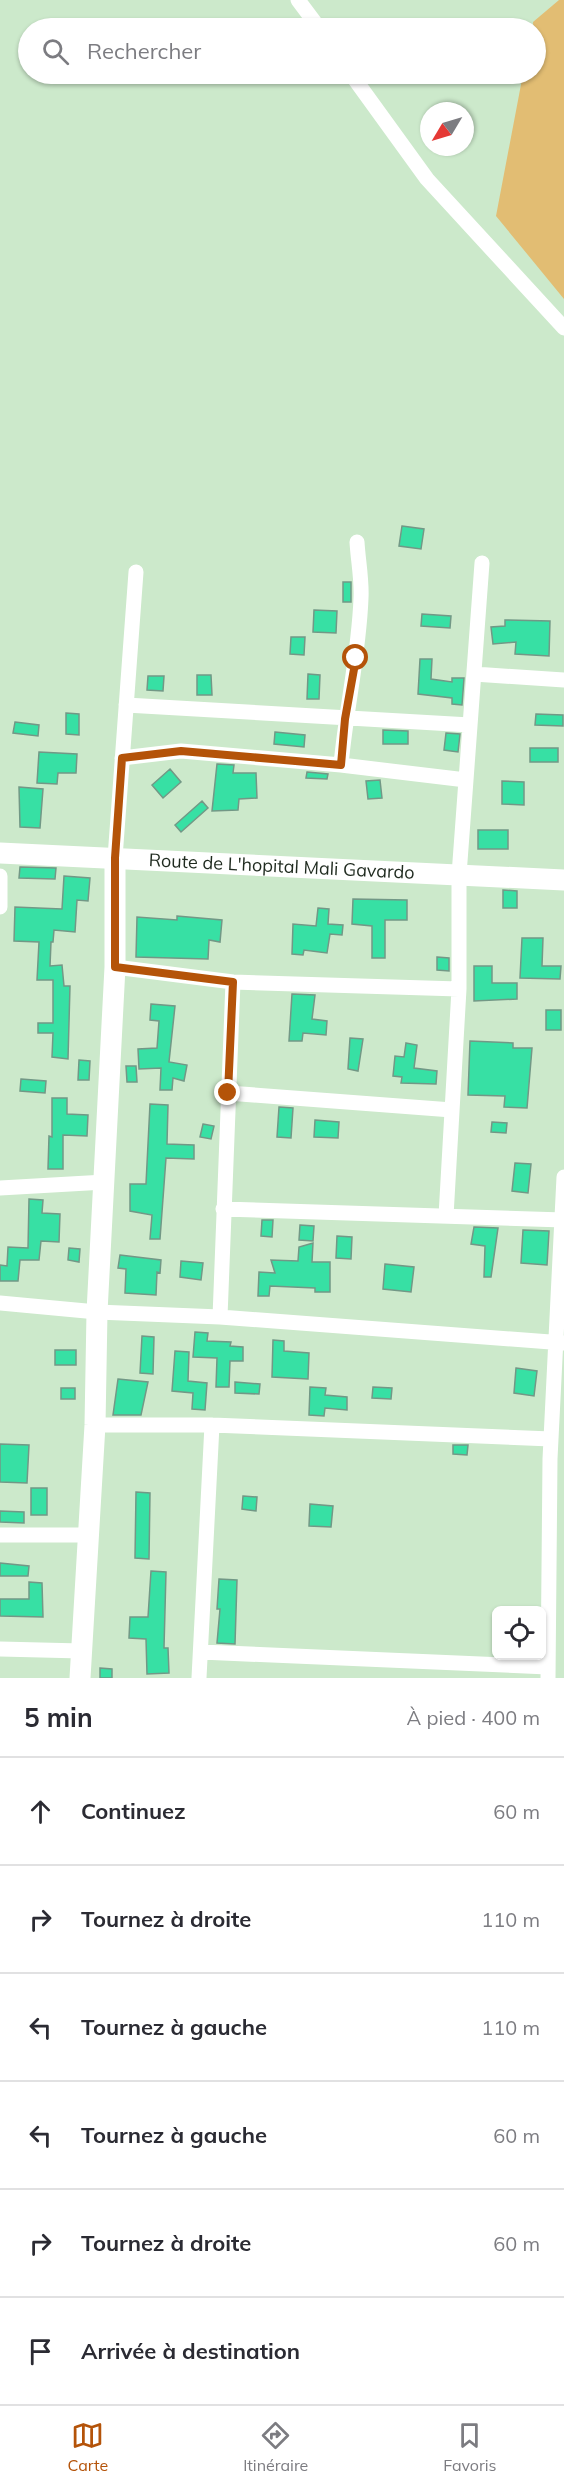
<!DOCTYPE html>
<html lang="fr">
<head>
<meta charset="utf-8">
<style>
	body { margin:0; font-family:Mulish,sans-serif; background:#f7f7f7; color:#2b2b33 }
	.controls { position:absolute; right:18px; bottom:18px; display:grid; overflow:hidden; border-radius:9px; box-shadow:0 2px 4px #0004 }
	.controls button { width:54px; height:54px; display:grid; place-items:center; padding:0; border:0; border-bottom:2px solid #e1e1e2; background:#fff; color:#2b2b33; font:30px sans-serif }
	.compass { position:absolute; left:420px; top:102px; width:54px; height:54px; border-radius:50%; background:#fff; box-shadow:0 2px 4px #0004; rotate:232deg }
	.stop { position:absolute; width:18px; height:18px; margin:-14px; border:4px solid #b45309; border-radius:50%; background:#fff }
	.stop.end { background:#b45309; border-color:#fff; box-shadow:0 2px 6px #0008 }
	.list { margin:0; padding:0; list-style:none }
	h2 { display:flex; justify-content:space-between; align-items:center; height:78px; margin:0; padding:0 24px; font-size:26px }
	h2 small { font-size:20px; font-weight:400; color:#7c7c81 }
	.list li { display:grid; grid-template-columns:39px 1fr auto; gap:18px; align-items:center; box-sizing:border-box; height:108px; padding:0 24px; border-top:2px solid #e1e1e2 }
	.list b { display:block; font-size:22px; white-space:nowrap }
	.list em { font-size:20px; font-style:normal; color:#7c7c81 }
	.icon { flex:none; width:33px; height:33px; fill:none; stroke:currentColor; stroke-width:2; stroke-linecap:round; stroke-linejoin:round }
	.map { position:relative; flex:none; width:564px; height:1678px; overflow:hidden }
	.search { position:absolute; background:#fff; box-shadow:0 2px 4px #0004; left:18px; right:18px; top:18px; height:66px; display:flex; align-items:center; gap:15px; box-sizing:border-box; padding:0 21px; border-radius:33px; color:#7c7c81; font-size:22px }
	.sheet { height:726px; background:#fff }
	nav { display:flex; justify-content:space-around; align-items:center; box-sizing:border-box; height:84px; border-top:2px solid #e1e1e2; background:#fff; font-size:16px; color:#7c7c81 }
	nav a { display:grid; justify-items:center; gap:3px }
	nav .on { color:#b45309 }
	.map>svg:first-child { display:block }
	.green { fill:#e2bd73 }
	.building { fill:#37e0a4; stroke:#729886; stroke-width:1.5 }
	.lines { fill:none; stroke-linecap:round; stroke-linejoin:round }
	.street { stroke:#fff; stroke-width:15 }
	.secondary { stroke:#fff; stroke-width:21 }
	.route { stroke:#b45309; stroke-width:8 }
	.labels { text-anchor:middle; stroke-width:6; stroke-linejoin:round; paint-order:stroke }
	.street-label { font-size:18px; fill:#1f2a1f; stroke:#cce9cb }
</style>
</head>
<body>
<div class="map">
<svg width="564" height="1678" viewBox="0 0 564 1678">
	<rect width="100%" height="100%" fill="#cce9cb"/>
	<path class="green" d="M559,0H564V299L496,216L523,74H536L533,22Z"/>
	<path class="building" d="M402,526L424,529L421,549L399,546Z
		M343,582H351V602H343Z
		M314,610L337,611L336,633L313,632Z
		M422,614L451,616L450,628L421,626Z
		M505,620L550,621L549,656L515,654L516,642L493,644L491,627L505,626Z
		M291,637H305L304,655L290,654Z
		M420,659H432L431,679L452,682V678H464L462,705L452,704V698L418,694Z
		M308,674L320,675L319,699H307Z
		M197,675H211L212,695H197Z
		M148,676H164L163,691L147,690Z
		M66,713L79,714V735L66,734Z
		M536,714L563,715V726L535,725Z
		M15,722L39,725L38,736L13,733Z
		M383,730L408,731V744H383Z
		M275,732L305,735L304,747L274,744Z
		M446,733L460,734L458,752L444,750Z
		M530,748H558V762H530Z
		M39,752L77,754L76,773H58L57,784L37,783Z
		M217,764L234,765L233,773H256L257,798L239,799L238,810L212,811Z
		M170,769L181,782L163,798L152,785Z
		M307,772L328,774L327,779L306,778Z
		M380,780L382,798L368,799L366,781Z
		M502,781L524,782V805L502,804Z
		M19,787L43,789L40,828L20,827Z
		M202,801L208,808L181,832L175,825Z
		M478,830H508V849H478Z
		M20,867L56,868L55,879L19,878Z
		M64,876L90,878L88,901L77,900L75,932L54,930L53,942H51L50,966L62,965L64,986H70L68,1059L52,1057L53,1033H38V1023H53V980H37L39,942L14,941L15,907L62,909Z
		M503,890L517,891V908H503Z
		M353,899L407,900V920H385V958H372V926L352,924Z
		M318,908L329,909L328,924L343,925L342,935L330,934L327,953L304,950L303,955L292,954L293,924L316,926Z
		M177,916L222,920L220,942L209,940L208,959L136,957L137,917L177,920Z
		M522,938H543L542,966H561L560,979L520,978Z
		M437,957L449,958V971L437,970Z
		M474,966H492V983H517V999L474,1001Z
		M292,994L315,995L312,1019L327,1021L326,1035L303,1033L302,1041H289Z
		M151,1004L175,1006L169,1062L187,1065L184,1081L173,1078L172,1090H160L161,1068L139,1069L138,1049L157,1048L159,1021L150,1020Z
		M546,1010H561V1030H546Z
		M350,1038L363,1039L358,1071L348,1069Z
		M470,1041L513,1043V1048H532L527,1108L504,1107L505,1096L468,1095Z
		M406,1043L417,1045L414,1068L437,1071L436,1084L401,1083L402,1077L393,1076L395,1056L404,1057Z
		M79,1060L90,1061L89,1080H78Z
		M126,1066H136L137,1082H127Z
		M21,1079L46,1081L45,1093L20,1091Z
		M52,1098H67V1114L88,1115L87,1136L63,1135V1169H48L49,1136L52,1137Z
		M150,1104L168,1105L167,1144L194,1145V1159L166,1158L160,1239H150L152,1215L130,1211V1184H146Z
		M279,1107L293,1108L291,1138L277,1137Z
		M315,1120L339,1122L338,1138L314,1137Z
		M492,1122L507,1123L506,1133L491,1132Z
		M203,1124L214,1126L211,1139L200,1137Z
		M515,1163L531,1164L528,1193L512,1191Z
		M29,1199L43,1200L42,1213L60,1214L59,1242L41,1241L39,1260H20L18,1281H0V1265L7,1266L8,1247L28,1248Z
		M262,1220H273L272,1237L261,1236Z
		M300,1225L314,1226L313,1241L299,1240Z
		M474,1227L498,1228L491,1277H484L485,1246L471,1244Z
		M523,1230L549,1231L547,1265L521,1263Z
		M337,1236L352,1237L351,1259L336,1258Z
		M313,1243L312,1262H330V1292H315V1288L270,1286L269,1296H258L259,1272L275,1273L271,1260L298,1261L299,1247Z
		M69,1248L80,1249L79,1262L68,1260Z
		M120,1255L161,1260L160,1273L157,1272L156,1295L125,1293L126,1269L118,1268Z
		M181,1261L203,1263L201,1280L180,1277Z
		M385,1264L414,1267L411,1292L383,1289Z
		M195,1332L208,1333L207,1341L231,1342L230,1346L243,1347V1361H230L229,1387H216L217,1358L193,1357Z
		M142,1336L154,1337L153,1374L140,1373Z
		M273,1340L284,1341V1351L309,1353L308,1379L272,1377Z
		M55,1350H76V1365H55Z
		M175,1351L189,1352L188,1381L207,1383L205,1410L192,1409L193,1393L172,1391Z
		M516,1368L537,1371L534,1396L514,1393Z
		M118,1379L148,1382L141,1415H113Z
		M235,1382L260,1384L259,1394L235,1393Z
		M310,1387L326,1388L325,1395L347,1397V1410L325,1408L324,1416L309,1415Z
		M373,1387L392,1388L391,1399L372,1398Z
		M61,1388H75V1399H61Z
		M0,1444L29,1445L27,1483L0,1482Z
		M453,1445H468L467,1455L453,1454Z
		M31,1488H47V1515H31Z
		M136,1492L150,1493L149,1559L135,1558Z
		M243,1496L257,1497L256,1511L242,1509Z
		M310,1504L333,1506L331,1527L309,1526Z
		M0,1511L24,1512V1523L0,1522Z
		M0,1563L29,1566L28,1576H0Z
		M151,1571L166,1572L164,1648H168L169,1673L147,1674L146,1639L129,1638L130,1617H148Z
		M219,1579L237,1580L235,1644L217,1643L220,1609H217Z
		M29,1582L42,1583L43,1617L0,1616V1599H29Z
		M100,1668L112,1669V1678H100Z"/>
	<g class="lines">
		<path class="street" d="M298,0L319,28
			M351,74L427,179L564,328
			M474,674L564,680
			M126,705L470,725
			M122,758L181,751L341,765L466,780
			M341,765C346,709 359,654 361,598C362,580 358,560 357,542
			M115,858L136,572
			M0,876V907
			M115,967L233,982L459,989
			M228,1093L452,1110
			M0,1188L105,1182
			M223,1209L564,1220
			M446,1216L459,989V875L482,563
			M0,1303L97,1312L220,1317L564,1343
			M220,1317L233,982
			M95,1425H212L551,1439
			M0,1535H88
			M0,1649L82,1651
			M201,1652L548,1667
			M199,1678L212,1425
			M548,1678L550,1459L564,1177"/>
		<g class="secondary">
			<path id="s1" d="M0,853L564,880"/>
			<path d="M80,1678L95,1425L97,1312L115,967V858"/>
		</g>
	</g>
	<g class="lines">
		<path class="route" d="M228,1093L233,982L115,967V858L122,758L181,751L341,765L345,719L356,658"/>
	</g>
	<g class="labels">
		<g class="street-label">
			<text dy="6" stroke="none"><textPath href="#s1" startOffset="282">Route de L'hopital Mali Gavardo</textPath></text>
		</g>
	</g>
</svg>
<div class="controls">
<button><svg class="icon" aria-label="locate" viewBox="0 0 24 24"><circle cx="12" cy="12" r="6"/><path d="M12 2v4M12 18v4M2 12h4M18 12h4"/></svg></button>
</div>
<svg class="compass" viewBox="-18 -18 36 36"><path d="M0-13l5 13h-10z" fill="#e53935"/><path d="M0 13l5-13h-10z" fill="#7c7c81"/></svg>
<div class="stop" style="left:356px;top:658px"></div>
<div class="stop end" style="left:228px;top:1093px"></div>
<div class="search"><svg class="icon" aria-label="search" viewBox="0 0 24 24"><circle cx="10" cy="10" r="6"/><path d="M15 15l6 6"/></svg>Rechercher</div>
</div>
<section class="sheet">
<h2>5 min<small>À pied · 400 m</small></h2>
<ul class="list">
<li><svg class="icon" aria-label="ahead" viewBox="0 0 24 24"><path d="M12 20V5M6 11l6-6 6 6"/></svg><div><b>Continuez</b></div><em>60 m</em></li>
<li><svg class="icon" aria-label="right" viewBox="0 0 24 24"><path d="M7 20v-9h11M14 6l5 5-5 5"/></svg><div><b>Tournez à droite</b></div><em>110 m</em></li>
<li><svg class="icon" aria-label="left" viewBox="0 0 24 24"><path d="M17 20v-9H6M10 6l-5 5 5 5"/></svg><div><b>Tournez à gauche</b></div><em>110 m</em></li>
<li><svg class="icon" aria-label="left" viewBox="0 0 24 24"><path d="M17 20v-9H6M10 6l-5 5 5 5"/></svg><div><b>Tournez à gauche</b></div><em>60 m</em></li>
<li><svg class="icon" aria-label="right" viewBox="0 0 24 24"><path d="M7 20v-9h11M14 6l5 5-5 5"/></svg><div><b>Tournez à droite</b></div><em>60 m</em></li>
<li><svg class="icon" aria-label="arrive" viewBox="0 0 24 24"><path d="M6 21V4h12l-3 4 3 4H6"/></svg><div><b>Arrivée à destination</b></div></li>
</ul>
</section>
<nav>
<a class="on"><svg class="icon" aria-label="map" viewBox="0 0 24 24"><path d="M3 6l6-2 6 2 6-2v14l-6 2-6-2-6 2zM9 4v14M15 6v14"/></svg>Carte</a>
<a><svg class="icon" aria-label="directions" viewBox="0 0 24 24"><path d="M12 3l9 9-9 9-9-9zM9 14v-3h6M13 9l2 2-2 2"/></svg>Itinéraire</a>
<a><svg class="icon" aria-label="saved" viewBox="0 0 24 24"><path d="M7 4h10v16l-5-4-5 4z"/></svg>Favoris</a>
</nav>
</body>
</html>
